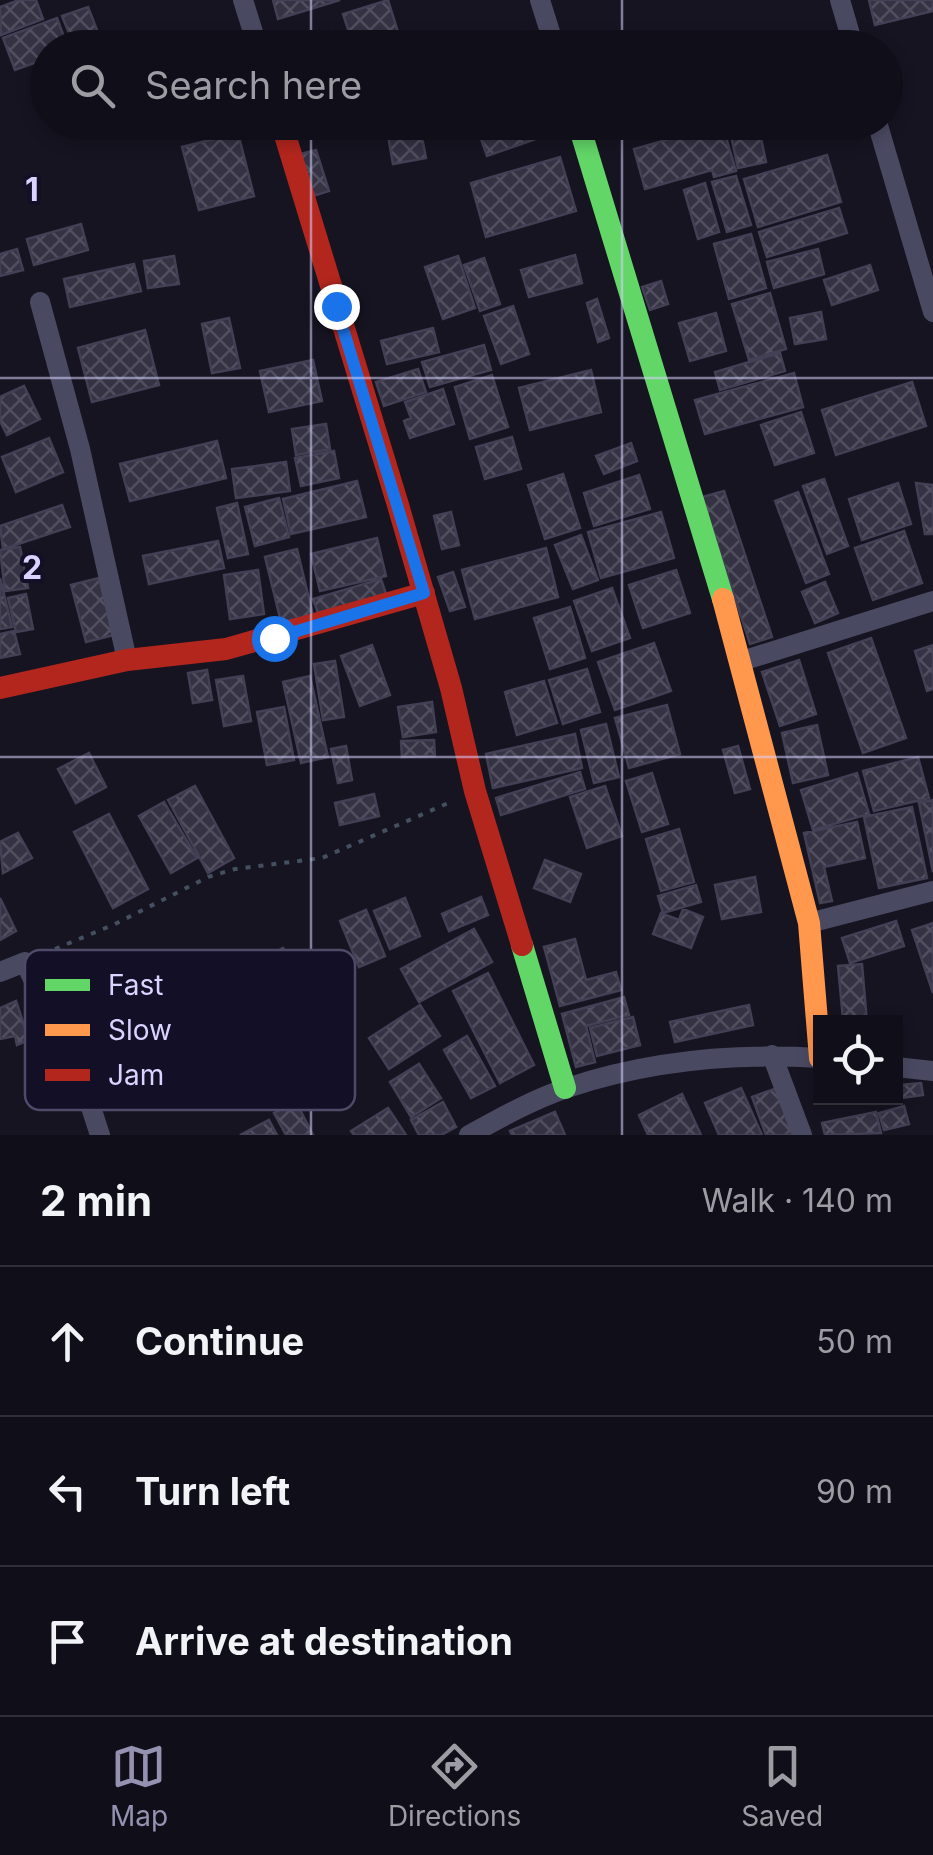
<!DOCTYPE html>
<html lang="en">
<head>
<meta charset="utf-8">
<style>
	body { margin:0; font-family:Inter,sans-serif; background:#1e1d26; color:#f1f3f6 }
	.controls { position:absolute; right:30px; bottom:30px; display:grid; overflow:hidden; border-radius:0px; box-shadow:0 5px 15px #0003 }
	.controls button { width:90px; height:90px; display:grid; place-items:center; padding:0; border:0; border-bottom:2px solid #302f38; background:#100f19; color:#f1f3f6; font:50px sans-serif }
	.stop { position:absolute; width:30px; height:30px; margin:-22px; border:8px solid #1a73e8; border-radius:50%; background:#fff }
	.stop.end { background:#1a73e8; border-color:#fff; box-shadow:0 2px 10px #0008 }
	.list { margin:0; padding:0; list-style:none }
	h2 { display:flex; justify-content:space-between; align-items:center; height:130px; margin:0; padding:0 40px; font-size:42px }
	h2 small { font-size:32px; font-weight:400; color:#9c9ca2 }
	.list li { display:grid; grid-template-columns:65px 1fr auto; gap:30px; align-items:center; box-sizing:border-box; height:150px; padding:0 40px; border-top:2px solid #302f38 }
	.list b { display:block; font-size:38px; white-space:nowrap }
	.list em { font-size:32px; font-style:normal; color:#9c9ca2 }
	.icon { flex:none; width:55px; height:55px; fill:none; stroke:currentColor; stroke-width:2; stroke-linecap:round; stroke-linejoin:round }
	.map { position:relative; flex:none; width:933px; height:1135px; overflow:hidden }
	.search { position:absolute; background:#100f19; box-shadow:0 5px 15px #0003; left:30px; right:30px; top:30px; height:110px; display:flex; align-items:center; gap:25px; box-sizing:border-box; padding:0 35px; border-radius:55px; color:#9c9ca2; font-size:38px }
	.sheet { height:580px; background:#100f19 }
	nav { display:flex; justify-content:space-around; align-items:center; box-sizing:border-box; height:140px; border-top:2px solid #302f38; background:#100f19; font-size:28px; color:#9c9ca2 }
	nav a { display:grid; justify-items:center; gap:5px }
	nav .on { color:#9591b1 }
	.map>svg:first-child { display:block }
	.building { fill:url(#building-cross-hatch); stroke:#433f54; stroke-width:2.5 }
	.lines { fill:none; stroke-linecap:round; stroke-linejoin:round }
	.path { stroke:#44505f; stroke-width:4; stroke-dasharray:5 8; stroke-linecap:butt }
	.street { stroke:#4a4962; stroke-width:20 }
	.fast { stroke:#63d668; stroke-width:22 }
	.slow { stroke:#ff974d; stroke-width:22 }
	.jam { stroke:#b3261e; stroke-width:22 }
	.route { stroke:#1a73e8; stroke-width:12 }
	.grid { fill:none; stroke:#d9d4ff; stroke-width:2.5; stroke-opacity:0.55 }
	.key { fill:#130f26; stroke:#4e4a67; stroke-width:2.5 }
	.key-label { font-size:28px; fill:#d9d4ff }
	.grid-label { font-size:32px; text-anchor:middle; font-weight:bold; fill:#d9d4ff; stroke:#130f26; stroke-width:8; stroke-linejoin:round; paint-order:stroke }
</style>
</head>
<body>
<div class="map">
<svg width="933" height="1135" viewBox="0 0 933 1135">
	<defs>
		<pattern id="building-cross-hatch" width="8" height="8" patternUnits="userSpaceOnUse" patternTransform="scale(2.5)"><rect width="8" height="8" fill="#343243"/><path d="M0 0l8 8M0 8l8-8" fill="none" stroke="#514f5f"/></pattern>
	</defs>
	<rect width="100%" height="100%" fill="#161421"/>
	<path class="building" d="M19,0H36L43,19L1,35L0,7Z
		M273,0H340L278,19Z
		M388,0L403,48H354L343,14Z
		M869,0H933V11L875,25Z
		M88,7L104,48H75L62,16Z
		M57,18L68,48H48V58L15,70L3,38Z
		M332,31L337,48H290L289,45Z
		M522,31L527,48H467Z
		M225,33L229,48H184L183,44Z
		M169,122H218L174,137Z
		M397,122H419L426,158L393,164L386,125Z
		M475,122H553L556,132L487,156Z
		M728,122H783L785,132L761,138L766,162L738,168Z
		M722,124L736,171L714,177L712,170L645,189L634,149Z
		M238,133L254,196L199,210L182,147Z
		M316,150L329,191L310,197L297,155Z
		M827,155L841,202L758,227L744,179Z
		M560,157L576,211L486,237L471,183Z
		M736,176L751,225L727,232L712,182Z
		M705,183L719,232L698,239L684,190Z
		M839,208L847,233L767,257L759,232Z
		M81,224L88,250L34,265L27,239Z
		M751,234L766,288L729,299L714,244Z
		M17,249L23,270L0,276V254Z
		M818,249L824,274L774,288L767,262Z
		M575,255L582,283L529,297L521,270Z
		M174,256L179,284L148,288L144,261Z
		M458,256L475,308L443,319L425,267Z
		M484,258L500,304L480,311L464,265Z
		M134,264L141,291L70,307L64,279Z
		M870,265L878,290L832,305L824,280Z
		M661,281L668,304L650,310L642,287Z
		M770,293L786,349L749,360L732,304Z
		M597,299L609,338L598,342L587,303Z
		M513,306L529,354L501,364L484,316Z
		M821,312L826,339L795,344L790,318Z
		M716,313L726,351L690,361L679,323Z
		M229,318L240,368L212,373L202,324Z
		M433,328L439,352L387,364L381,341Z
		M145,330L159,385L92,402L78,348Z
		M484,345L491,370L430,387L422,362Z
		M780,353L785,371L720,390L715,372Z
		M313,360L322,401L269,412L260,371Z
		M418,369L426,392L384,406L376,382Z
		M591,370L601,412L530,430L519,388Z
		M794,373L803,407L705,434L695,400Z
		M492,375L508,427L470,439L455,387Z
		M912,382L926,426L836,455L822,410Z
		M24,386L40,419L7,435L0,421V397Z
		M443,389L454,424L410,438L404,421L411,418L405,402Z
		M801,412L814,453L775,465L761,425Z
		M326,424L330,449L296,455L292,429Z
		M512,437L521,469L485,479L476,447Z
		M49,438L63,472L16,492L2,457Z
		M217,441L226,478L130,501L120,464Z
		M631,443L637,461L604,474L596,456Z
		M334,451L339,478L301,486L295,458Z
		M286,462L290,491L236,498L232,469Z
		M563,474L580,528L545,539L528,485Z
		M639,475L650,509L594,526L584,493Z
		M824,479L848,546L827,554L803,486Z
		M357,481L366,517L291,534L283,499Z
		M898,483L911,524L862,540L849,499Z
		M916,483L933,485V534H925Z
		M724,491L772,637L750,644L702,497Z
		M798,492L829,574L806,583L775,501Z
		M279,498L289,537L255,546L245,507Z
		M237,503L248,554L228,558L217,508Z
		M62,505L70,527L3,549L0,526Z
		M451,512L459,545L442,549L434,516Z
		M661,512L674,558L601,578L588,532Z
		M904,531L922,583L873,600L855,548Z
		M581,535L598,580L573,589L555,545Z
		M377,538L386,576L320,591L311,554Z
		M218,541L224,568L149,584L143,556Z
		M20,547L28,588L5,591L0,550Z
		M546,548L558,597L475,619L462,570Z
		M297,549L313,615L281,622L265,557Z
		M258,570L264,614L230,619L224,575Z
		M676,570L690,613L643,628L629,585Z
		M453,572L465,607L450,611L438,577Z
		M0,578L12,627L0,629Z
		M99,578L114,635L86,642L71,585Z
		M381,579L386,594L318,613L313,599Z
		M825,582L838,613L815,623L802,592Z
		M612,588L630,638L592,651L574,601Z
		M26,594L33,629L16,632L8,598Z
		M570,607L585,658L550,669L534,618Z
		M14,631L20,654L0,658V634Z
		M871,638L906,738L863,753L828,653Z
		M654,643L671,691L615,710L598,662Z
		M372,645L390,695L360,706L341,656Z
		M933,645V689L927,691L915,651Z
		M799,660L816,714L780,726L762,672Z
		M335,661L344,717L323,720L314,664Z
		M587,669L600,712L563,724L549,680Z
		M207,670L212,700L193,703L188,673Z
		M243,676L251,721L224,726L216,680Z
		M310,676L328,757L301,763L283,682Z
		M544,681L557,723L517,735L505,692Z
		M432,702L436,732L403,737L398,707Z
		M667,705L680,754L629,768L615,718Z
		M284,707L294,760L267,765L257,712Z
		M606,724L619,777L594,783L581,730Z
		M817,725L828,775L793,783L782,733Z
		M575,734L582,768L493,788L486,754Z
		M434,740L435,756L402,757L401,741Z
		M346,746L352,780L338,783L331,749Z
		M738,746L750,789L735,793L723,750Z
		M89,753L106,787L76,803L58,769Z
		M918,757L929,798L874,811L863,771Z
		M580,772L585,789L501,815L496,798Z
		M652,773L668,824L642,832L626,781Z
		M857,773L869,814L813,830L801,790Z
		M195,786L234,858L208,873L168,800Z
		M605,786L622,836L587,848L570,797Z
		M374,794L379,816L340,825L335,803Z
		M933,800V872L919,803Z
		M164,802L197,858L171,873L139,816Z
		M912,807L927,878L879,888L864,817Z
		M109,814L148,889L113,908L74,832Z
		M857,822L865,858L824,867L832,901L820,903L804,833Z
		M679,829L694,882L661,891L646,839Z
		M18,833L32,858L3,873L0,842Z
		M545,860L581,874L570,902L534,888Z
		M755,877L761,912L722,919L715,885Z
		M696,885L701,902L663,913L658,896Z
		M481,897L488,915L449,931L442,914Z
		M0,898L16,931L0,940Z
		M405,898L420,936L390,949L374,911Z
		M683,909L703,917L691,948L653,934L661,913L679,920Z
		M366,910L385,956L359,967L340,921Z
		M896,921L904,946L850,963L842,938Z
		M933,923V993L912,930Z
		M474,929L492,962L419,1002L401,969Z
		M575,939L586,980L616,972L621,990L560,1006L544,947Z
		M283,948L309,992L278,1010L252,965Z
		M862,964L867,1022H851V1018L843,1019L838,966Z
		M488,973L534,1065L500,1083L453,991Z
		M624,997L629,1015L586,1026L595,1062L576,1067L562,1014Z
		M16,1001L29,1040L17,1045L15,1036L0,1039V1008Z
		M420,1005L440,1036L389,1069L369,1038Z
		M749,1005L753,1025L675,1042L670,1022Z
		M633,1017L640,1045L597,1056L590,1028Z
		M467,1036L495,1086L471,1098L444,1050Z
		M419,1064L441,1098L411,1117L390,1082Z
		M921,1083L923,1095L901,1098L899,1085Z
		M741,1088L762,1135H719L705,1103Z
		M777,1088L795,1135H766L752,1097Z
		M682,1094L701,1135H648L639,1115Z
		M296,1102L313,1135H286L274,1113Z
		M443,1102L456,1127L441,1135H419L411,1120Z
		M904,1106L909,1124L884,1130L879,1113Z
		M388,1108L406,1135H354L351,1131Z
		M555,1112L565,1135H512L510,1131Z
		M876,1112L881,1133L825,1135L822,1123Z
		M269,1120L277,1135H240Z"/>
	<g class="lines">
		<path class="path" d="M43,954L115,924L208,877L235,869L322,858L453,801"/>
		<path class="street" d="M243,0L258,48
			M540,0L555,48
			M840,0L854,48
			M877,122L933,312
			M40,302L80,449L127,660
			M742,661L933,601
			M809,923L933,891
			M0,972L25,962L86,1092L100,1135
			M772,1055L802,1135
			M896,1067L933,1071
			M469,1135C500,1118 534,1099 567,1088C648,1061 735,1053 819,1058"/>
		<path class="fast" d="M578,122L723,599
			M522,945L565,1088"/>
		<path class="slow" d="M723,599L809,923L820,1058"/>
		<path class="jam" d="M281,122L398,505L451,688L475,791L522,945
			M0,688L127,660L226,649L424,593"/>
	</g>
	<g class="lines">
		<path class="route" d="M274,638L424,593L336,306"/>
	</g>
	<path class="grid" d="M311,0V48M622,0V48M311,122V1135M622,122V1135M0,378H933M0,757H933"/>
	<rect x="25" y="950" width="330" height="160" rx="15" class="key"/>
	<rect x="45" y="979" width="45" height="12" fill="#63d668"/>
	<rect x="45" y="1024" width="45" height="12" fill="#ff974d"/>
	<rect x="45" y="1069" width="45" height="12" fill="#b3261e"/>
	<g class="key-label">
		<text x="108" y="995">Fast</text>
		<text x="108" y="1040">Slow</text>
		<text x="108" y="1085">Jam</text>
	</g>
	<g class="grid-label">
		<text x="32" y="201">1</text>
		<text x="32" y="579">2</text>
	</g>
</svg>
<div class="controls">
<button><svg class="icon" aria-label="locate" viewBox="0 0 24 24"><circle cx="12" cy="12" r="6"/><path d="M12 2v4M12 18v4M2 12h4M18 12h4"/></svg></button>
</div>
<div class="stop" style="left:274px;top:638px"></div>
<div class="stop end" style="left:336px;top:306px"></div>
<div class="search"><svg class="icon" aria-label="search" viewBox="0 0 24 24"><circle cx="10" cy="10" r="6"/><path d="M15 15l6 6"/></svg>Search here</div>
</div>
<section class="sheet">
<h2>2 min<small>Walk · 140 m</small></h2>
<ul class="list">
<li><svg class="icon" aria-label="ahead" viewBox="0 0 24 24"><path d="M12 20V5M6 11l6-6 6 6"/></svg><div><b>Continue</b></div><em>50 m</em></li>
<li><svg class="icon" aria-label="left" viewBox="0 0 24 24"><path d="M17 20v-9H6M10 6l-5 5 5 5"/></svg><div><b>Turn left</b></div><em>90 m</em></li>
<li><svg class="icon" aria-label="arrive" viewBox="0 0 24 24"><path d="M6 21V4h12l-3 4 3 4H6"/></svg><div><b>Arrive at destination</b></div></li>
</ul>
</section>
<nav>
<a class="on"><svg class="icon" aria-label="map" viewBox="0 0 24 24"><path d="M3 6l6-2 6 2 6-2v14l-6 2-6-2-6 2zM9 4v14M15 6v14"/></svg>Map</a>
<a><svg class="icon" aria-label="directions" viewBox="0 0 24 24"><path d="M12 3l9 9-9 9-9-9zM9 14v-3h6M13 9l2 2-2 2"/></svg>Directions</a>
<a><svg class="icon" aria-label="saved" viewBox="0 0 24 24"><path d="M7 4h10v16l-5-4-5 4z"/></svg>Saved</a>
</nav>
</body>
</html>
